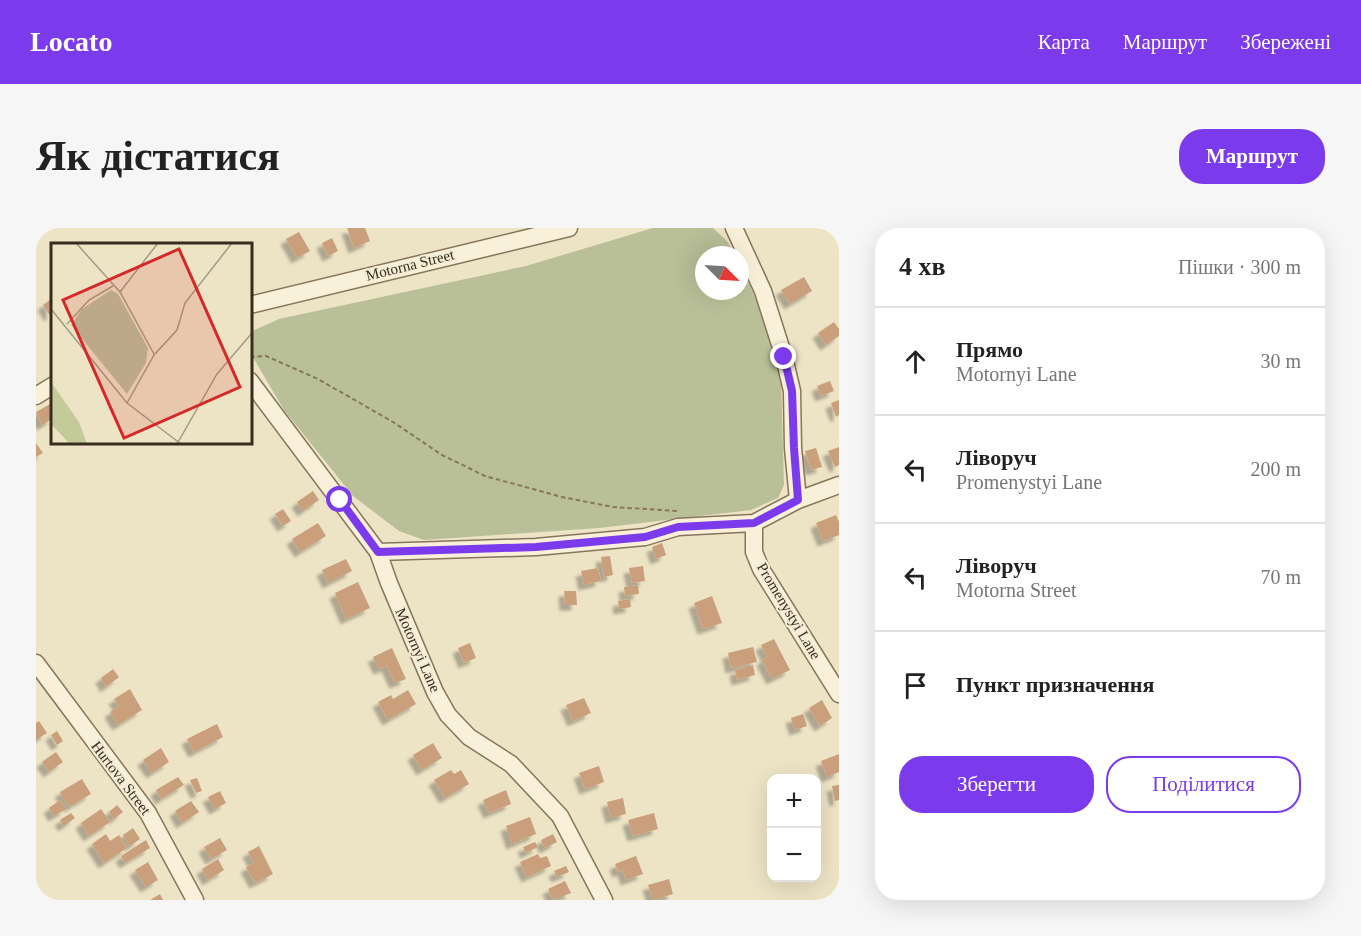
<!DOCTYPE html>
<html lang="uk">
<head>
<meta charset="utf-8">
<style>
	body { margin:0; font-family:"Times New Roman",serif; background:#f6f6f6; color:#222 }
	.controls { position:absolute; right:18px; bottom:18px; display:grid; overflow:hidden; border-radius:12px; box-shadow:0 6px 24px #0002 }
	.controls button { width:54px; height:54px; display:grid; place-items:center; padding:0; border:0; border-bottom:2px solid #e0e0e0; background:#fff; color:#222; font:30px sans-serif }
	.compass { position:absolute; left:659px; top:18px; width:54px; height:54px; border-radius:50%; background:#fff; box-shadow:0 6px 24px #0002; rotate:114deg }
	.stop { position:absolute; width:18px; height:18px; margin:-14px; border:4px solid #7c3aed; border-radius:50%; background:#fff }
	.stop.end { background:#7c3aed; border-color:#fff; box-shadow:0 2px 6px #0008 }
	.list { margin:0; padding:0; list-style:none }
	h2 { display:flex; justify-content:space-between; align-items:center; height:78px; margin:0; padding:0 24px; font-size:26px }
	h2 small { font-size:20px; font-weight:400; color:#767676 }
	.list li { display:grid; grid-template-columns:39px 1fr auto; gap:18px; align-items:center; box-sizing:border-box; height:108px; padding:0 24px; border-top:2px solid #e0e0e0 }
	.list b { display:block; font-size:22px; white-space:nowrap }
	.list p { margin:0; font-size:20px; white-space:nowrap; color:#767676 }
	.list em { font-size:20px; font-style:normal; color:#767676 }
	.actions { display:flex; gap:12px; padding:18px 24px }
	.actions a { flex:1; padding:14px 0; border:2px solid #7c3aed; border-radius:24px; text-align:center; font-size:21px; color:#7c3aed }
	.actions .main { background:#7c3aed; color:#fff }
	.icon { flex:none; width:33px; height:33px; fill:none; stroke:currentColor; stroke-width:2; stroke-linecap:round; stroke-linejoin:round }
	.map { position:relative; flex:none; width:803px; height:672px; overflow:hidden; border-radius:24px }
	header { display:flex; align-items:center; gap:36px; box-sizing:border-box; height:84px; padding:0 30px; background:#7c3aed; color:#fff }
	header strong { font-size:28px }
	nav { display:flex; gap:33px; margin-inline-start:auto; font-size:21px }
	.intro { display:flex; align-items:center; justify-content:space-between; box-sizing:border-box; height:144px; padding:0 36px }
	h1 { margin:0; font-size:42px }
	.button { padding:15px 27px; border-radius:24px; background:#7c3aed; color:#fff; font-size:21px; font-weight:700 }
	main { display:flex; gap:36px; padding:0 36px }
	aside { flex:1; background:#fff; border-radius:24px; box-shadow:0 6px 24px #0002 }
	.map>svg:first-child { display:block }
	.cemetery { fill:#b9c098 }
	.building { fill:#caa07c; filter:url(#shadow) }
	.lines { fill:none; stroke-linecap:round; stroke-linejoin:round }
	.minor-casing { stroke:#87755c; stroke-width:19 }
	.path { stroke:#87755c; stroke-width:2; stroke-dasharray:4.5 3; stroke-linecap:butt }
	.minor { stroke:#f8f0d8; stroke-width:16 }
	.route { stroke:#7c3aed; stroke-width:8 }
	.labels { text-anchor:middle; stroke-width:4.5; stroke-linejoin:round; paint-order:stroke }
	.street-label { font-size:15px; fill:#382c1f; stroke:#f4edd5 }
	.inset-road { fill:none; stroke:#a59a83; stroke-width:1.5 }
	.view { fill:#d62828; fill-opacity:0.15; stroke:#d62828; stroke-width:3 }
	.inset-edge { fill:none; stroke:#382c1f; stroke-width:3 }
</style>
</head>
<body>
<header>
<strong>Locato</strong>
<nav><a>Карта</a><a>Маршрут</a><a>Збережені</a></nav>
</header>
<div class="intro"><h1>Як дістатися</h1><a class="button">Маршрут</a></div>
<main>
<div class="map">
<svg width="803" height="672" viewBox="0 0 803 672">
	<defs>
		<filter id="shadow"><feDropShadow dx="-5.5" dy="5.5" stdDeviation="1.5" flood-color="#0004"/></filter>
	</defs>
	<rect width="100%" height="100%" fill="#ede3c5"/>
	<path class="cemetery" d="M617,0H677L692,14L698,27H668V63H704V38L721,73L745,150L748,257L742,270L715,282L563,300L388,312L363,303L317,268L248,182L215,126L214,104L243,91L490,38Z"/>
	<path class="building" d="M311,0H329L334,13L318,20Z
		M263,4L274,23L261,30L250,11Z
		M296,10L302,23L292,28L286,15Z
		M768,49L776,63L754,76L745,62Z
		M14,72L16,75V86L14,88L7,77Z
		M798,94L803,101V108L790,117L782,105Z
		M794,153L798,163L785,168L781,158Z
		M803,172V187L800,189L795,175Z
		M16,175V191L6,197L0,184Z
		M0,215L7,225L0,229Z
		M803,219V237L799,239L792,223Z
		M780,220L786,239L775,242L769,223Z
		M277,263L283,272L267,283L261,274Z
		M247,281L255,293L247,298L239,286Z
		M800,287L803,294V307L787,313L780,295Z
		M282,295L290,308L264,324L256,311Z
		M626,315L630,327L620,331L616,319Z
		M574,328L577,347L568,349L565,329Z
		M310,331L316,343L292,355L286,342Z
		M607,338L609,353L596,355L593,340Z
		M562,340L565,353L548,357L545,343Z
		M322,354L334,380L310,391L299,365Z
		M602,357L603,366L589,368L588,359Z
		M528,363H540L541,377H529Z
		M676,368L686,395L667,401L658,375Z
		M594,371L595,379L583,381L582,373Z
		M738,411L754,442L736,451L726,432L731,429L725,417Z
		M434,415L440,430L428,435L422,420Z
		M717,419L721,434L695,440L692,425Z
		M356,420L370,451L359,455L351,438L343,441L337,429Z
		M717,437L719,447L701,452L699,442Z
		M77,441L83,449L70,459L65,450Z
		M94,461L106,482L82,497L74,484L83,478L78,471Z
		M372,462L380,476L352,492L342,474L355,467L357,471Z
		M548,470L555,485L537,493L530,477Z
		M786,472L796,490L784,498L773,480Z
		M767,486L771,498L759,502L755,490Z
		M3,493L11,505L0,512V495Z
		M181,496L187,509L158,524L151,511Z
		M21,503L27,513L21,517L15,507Z
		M397,515L406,530L386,542L377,527Z
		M125,520L133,534L116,545L107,532Z
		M20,524L27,534L13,544L6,534Z
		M803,526V544L791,549L785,533Z
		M563,538L568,554L549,561L543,545Z
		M415,542L418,546L425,542L433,556L409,570L398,552Z
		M142,549L148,557L125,571L120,562Z
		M161,550L166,563L160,565L154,552Z
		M46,551L55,566L33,579L24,564Z
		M803,557V572L799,573L796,558Z
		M470,562L475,576L453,585L447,572Z
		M184,563L190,575L179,581L172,569Z
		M587,570L590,586L575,590L571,574Z
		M24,572L30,581L18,588L13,580Z
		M155,573L163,584L146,595L139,583Z
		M81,577L87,584L78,591L73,584Z
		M65,581L74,594L53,608L45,595Z
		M35,585L39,590L28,598L24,592Z
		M618,585L622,601L597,608L592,592Z
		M494,589L500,606L476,616L470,598Z
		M97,600L104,611L94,618L87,607Z
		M70,606L74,613L83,607L91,620L68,635L56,616Z
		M517,606L521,614L509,620L505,612Z
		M184,610L191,622L175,631L168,619Z
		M110,612L114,620L89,635L85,628Z
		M499,614L502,619L490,625L487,619Z
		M223,618L237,646L219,655L210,639L218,635L212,624Z
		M502,626L504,630L511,628L515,638L491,649L484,634Z
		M600,628L607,646L590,652L587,642L582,644L579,636Z
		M182,631L188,642L172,652L166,641Z
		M112,634L122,652L110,659L99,642Z
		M530,638L533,644L521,649L518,643Z
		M633,651L637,666L617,672L612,657Z
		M529,653L535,665L517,672L512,661Z
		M124,666L127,672H114Z"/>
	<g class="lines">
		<g class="minor-casing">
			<path id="minor" d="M698,0L727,63L748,129L756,163L757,220L762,272
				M214,77L533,0
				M214,153L342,324L353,355L399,464L412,487L433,509L475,536L524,588L568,672
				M0,168L16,158
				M718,295V324L725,341L803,466
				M342,324L500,319L609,309L642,299L718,295L762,272L803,257
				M0,435L112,585L159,672"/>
		</g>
		<path class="path" d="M214,129L230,128L282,151L357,194L406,227L449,248L526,269L577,279L642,283"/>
		<use href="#minor" class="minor"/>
	</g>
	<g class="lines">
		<path class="route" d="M304,272L342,324L500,319L609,309L642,299L718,295L762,272L758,220L756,163L748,129"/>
	</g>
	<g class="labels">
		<g class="street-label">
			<text transform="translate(374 37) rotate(-14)" y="5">Motorna Street</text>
			<text transform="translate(753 383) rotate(59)" y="5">Promenystyi Lane</text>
			<text transform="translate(382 422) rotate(66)" y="5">Motornyi Lane</text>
			<text transform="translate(85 550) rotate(53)" y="5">Hurtova Street</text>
		</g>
	</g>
	<g transform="translate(15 15)">
		<rect width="201" height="201" fill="#ede3c5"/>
		<path d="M0,139L28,179L36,201H19L0,181Z" fill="#c3cb99"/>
		<path d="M60,47L67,51L97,105L95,120L76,151L20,82L31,66Z" fill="#b9c098"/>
		<path class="inset-road" d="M25,0L69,49L103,111M69,49L107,0M0,66L76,160L130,201M16,81L38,57L62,43M76,160L103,112L126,87L134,60L181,0M126,201L166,131L201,90"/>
		<path class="view" d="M128,6L189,144L73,195L12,57Z"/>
		<rect width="201" height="201" class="inset-edge"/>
	</g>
</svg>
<div class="controls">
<button>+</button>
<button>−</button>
</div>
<svg class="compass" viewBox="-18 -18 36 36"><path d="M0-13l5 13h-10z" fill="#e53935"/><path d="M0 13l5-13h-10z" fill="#767676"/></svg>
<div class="stop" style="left:304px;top:272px"></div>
<div class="stop end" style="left:748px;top:129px"></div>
</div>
<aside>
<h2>4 хв<small>Пішки · 300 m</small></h2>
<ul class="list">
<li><svg class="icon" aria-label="ahead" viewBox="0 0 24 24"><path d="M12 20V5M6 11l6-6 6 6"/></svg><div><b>Прямо</b><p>Motornyi Lane</p></div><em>30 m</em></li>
<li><svg class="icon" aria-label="left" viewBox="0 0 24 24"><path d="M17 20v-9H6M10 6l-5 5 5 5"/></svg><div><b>Ліворуч</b><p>Promenystyi Lane</p></div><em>200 m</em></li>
<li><svg class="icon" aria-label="left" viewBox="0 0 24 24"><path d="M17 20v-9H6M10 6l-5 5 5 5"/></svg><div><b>Ліворуч</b><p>Motorna Street</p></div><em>70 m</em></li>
<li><svg class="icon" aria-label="arrive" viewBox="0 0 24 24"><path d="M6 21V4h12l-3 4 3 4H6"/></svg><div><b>Пункт призначення</b></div></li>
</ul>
<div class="actions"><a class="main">Зберегти</a><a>Поділитися</a></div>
</aside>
</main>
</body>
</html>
